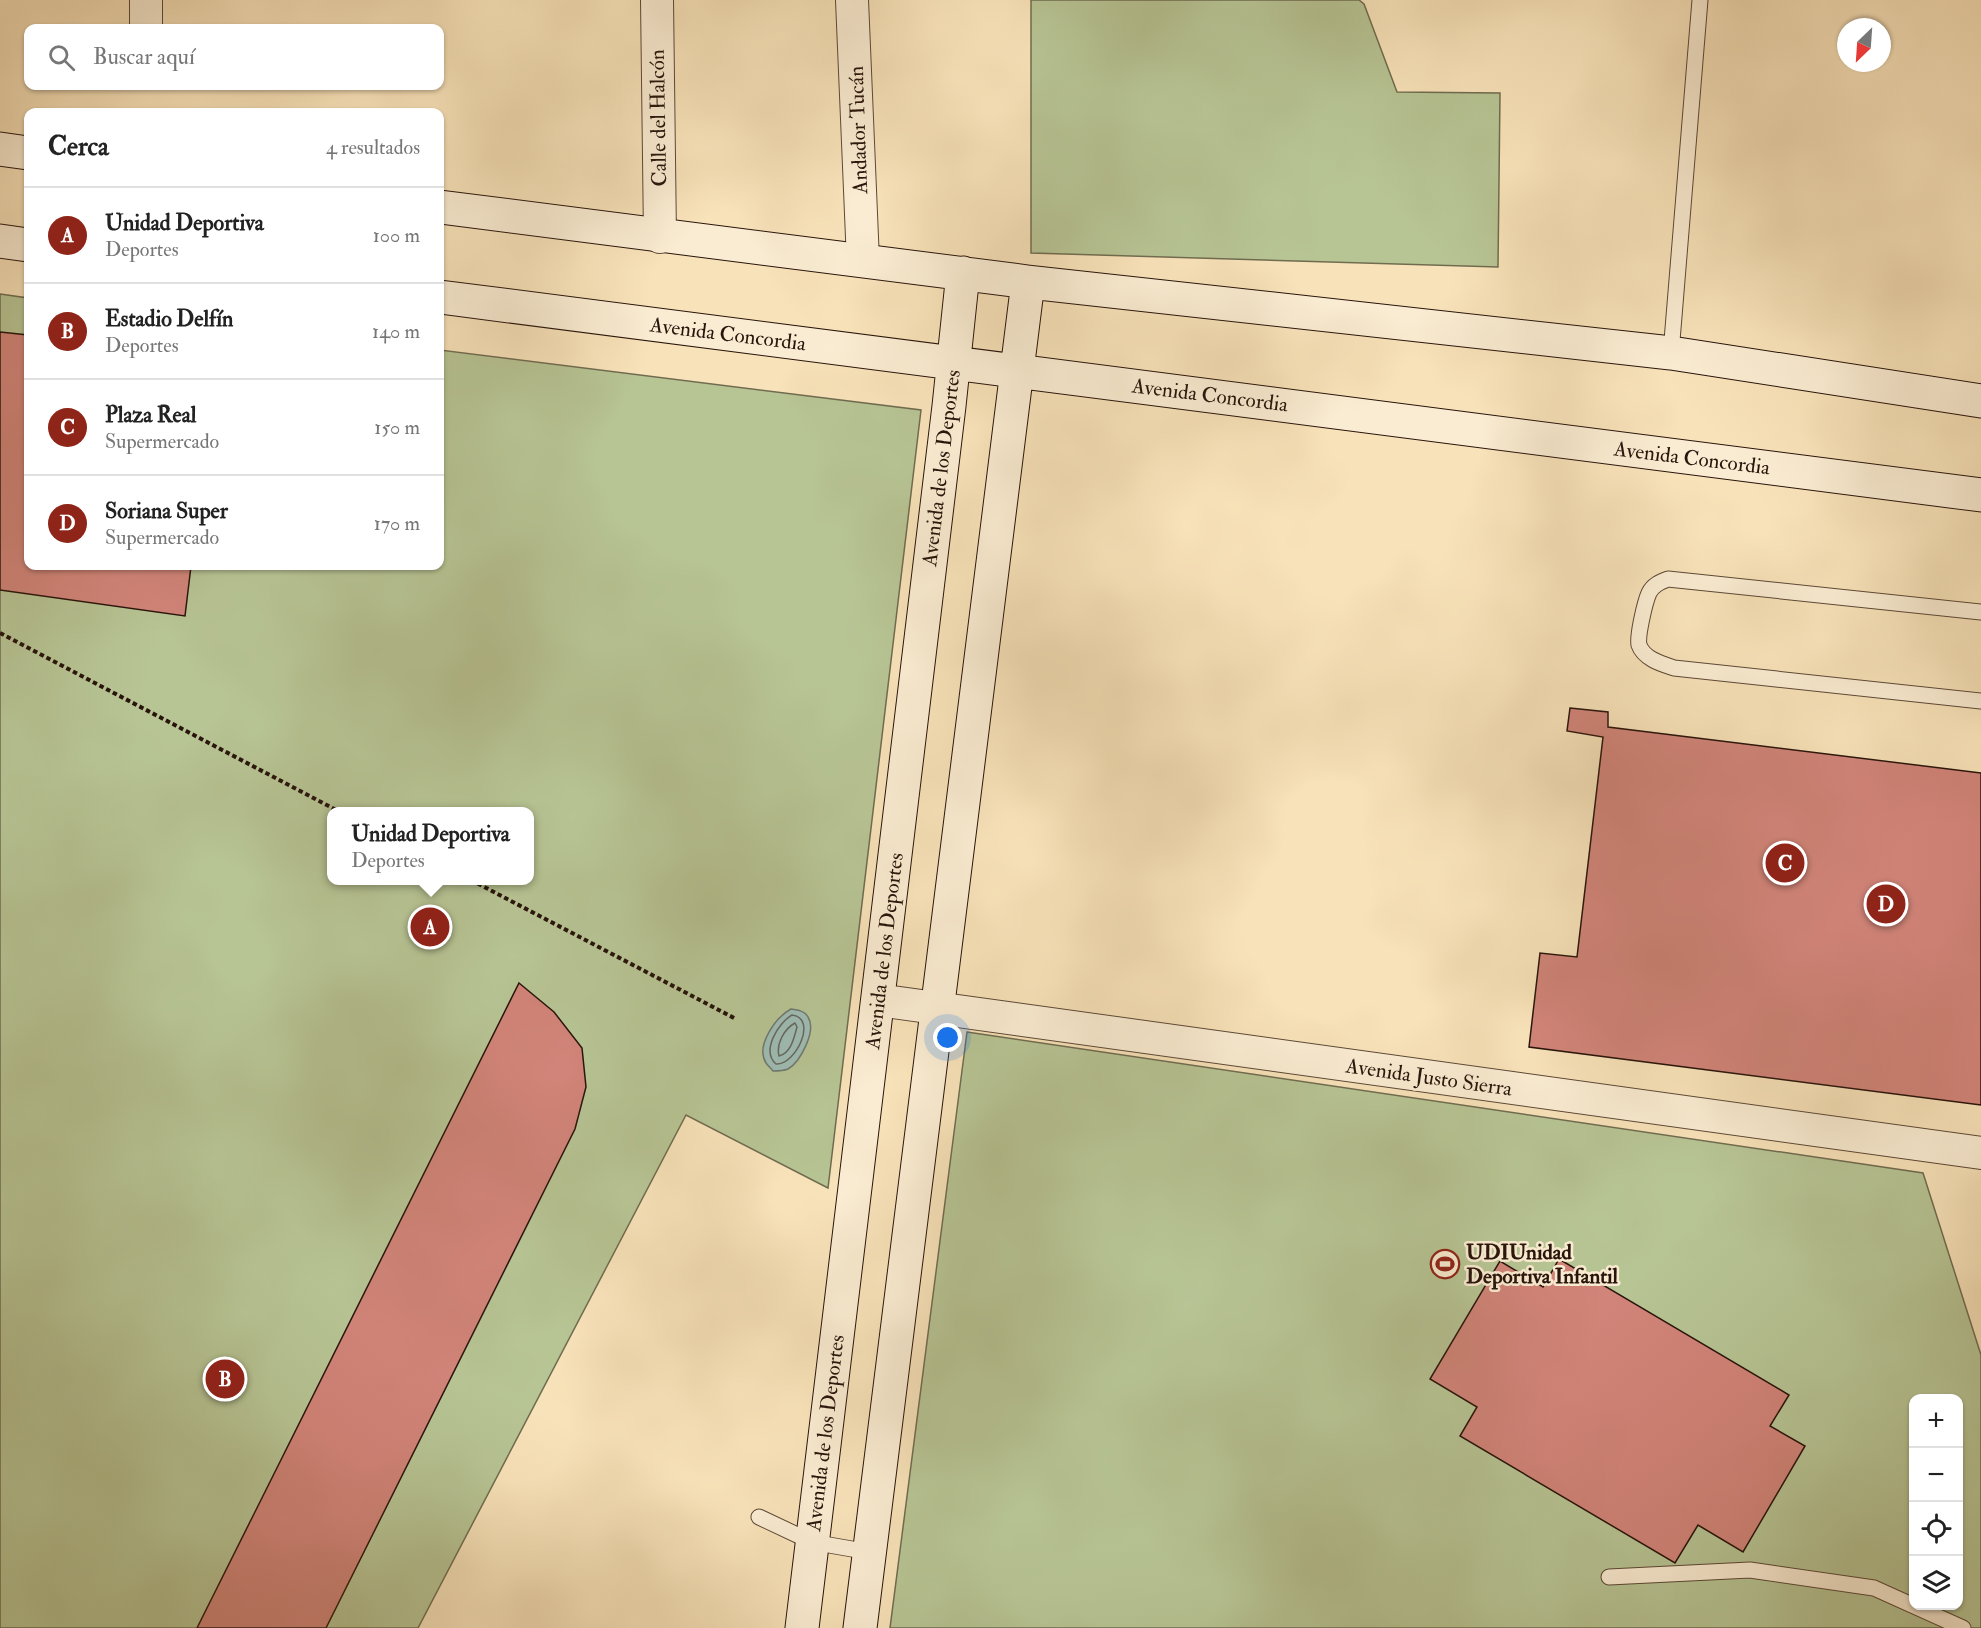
<!DOCTYPE html>
<html lang="es">
<head>
<meta charset="utf-8">
<style>
	body { margin:0; font-family:"IM FELL Double Pica",serif; background:#f2f2f2; color:#222 }
	.controls { position:absolute; right:18px; bottom:18px; display:grid; overflow:hidden; border-radius:12px; box-shadow:0 2px 4px #0004 }
	.controls button { width:54px; height:54px; display:grid; place-items:center; padding:0; border:0; border-bottom:2px solid #e0e0e0; background:#fff; color:#222; font:30px sans-serif }
	.compass { position:absolute; left:1837px; top:18px; width:54px; height:54px; border-radius:50%; background:#fff; box-shadow:0 2px 4px #0004; rotate:205deg }
	.you { position:absolute; left:948px; top:1038px; width:21px; height:21px; margin:-15px; border:4px solid #fff; border-radius:50%; background:#1a73e8; box-shadow:0 0 0 9px #1a73e833 }
	.badge { display:grid; place-items:center; width:39px; height:39px; border-radius:50%; background:#8f2418; color:#fff; font-size:20px; font-weight:700 }
	.pin { position:absolute; translate:-50% -50%; border:3px solid #fff; box-shadow:0 2px 6px #0006 }
	.popup { position:absolute; left:327px; top:807px; width:207px; height:78px; box-sizing:border-box; display:grid; place-content:center; border-radius:12px; background:#fff; filter:drop-shadow(0 2px 4px #0005); font-size:20px; white-space:nowrap; color:#767676 }
	.popup b { font-size:22px; color:#222 }
	.popup::after { content:''; position:absolute; left:50%; top:100%; margin-left:-12px; border:12px solid transparent; border-top-color:#fff }
	.list { margin:0; padding:0; list-style:none }
	h2 { display:flex; justify-content:space-between; align-items:center; height:78px; margin:0; padding:0 24px; font-size:26px }
	h2 small { font-size:20px; font-weight:400; color:#767676 }
	.list li { display:grid; grid-template-columns:39px 1fr auto; gap:18px; align-items:center; box-sizing:border-box; height:96px; padding:0 24px; border-top:2px solid #e0e0e0 }
	.list b { display:block; font-size:22px; white-space:nowrap }
	.list p { margin:0; font-size:20px; white-space:nowrap; color:#767676 }
	.list em { font-size:20px; font-style:normal; color:#767676 }
	.icon { flex:none; width:33px; height:33px; fill:none; stroke:currentColor; stroke-width:2; stroke-linecap:round; stroke-linejoin:round }
	.map { position:relative; flex:none; width:1981px; height:1628px; overflow:hidden }
	.search { position:absolute; background:#fff; box-shadow:0 2px 4px #0004; left:24px; top:24px; width:420px; height:66px; display:flex; align-items:center; gap:15px; box-sizing:border-box; padding:0 21px; border-radius:12px; color:#767676; font-size:22px }
	.panel { position:absolute; background:#fff; box-shadow:0 2px 4px #0004; left:24px; top:108px; width:420px; height:462px; border-radius:12px }
	.map>svg:first-child { display:block }
	.green { fill:#b7c494; stroke:#706c50; stroke-width:1.5; fill-rule:evenodd }
	.water { fill:#9fbdb5; stroke:#6f7971; stroke-width:1.5 }
	.lines { fill:none; stroke-linecap:round; stroke-linejoin:round }
	.shore { stroke:#646860; stroke-width:1.5 }
	.building { fill:#d18479; stroke:#28140b; stroke-width:1.5 }
	.lane-casing { stroke:#5c4836; stroke-width:17 }
	.street-casing { stroke:#5c4836; stroke-width:34 }
	.secondary-casing { stroke:#28140b; stroke-width:35 }
	.path { stroke:#28140b; stroke-width:4; stroke-dasharray:4.5 3; stroke-linecap:butt }
	.lane { stroke:#faecd2; stroke-width:15 }
	.street { stroke:#faecd2; stroke-width:32 }
	.secondary { stroke:#faecd2; stroke-width:33 }
	.labels { text-anchor:middle; stroke-width:5; stroke-linejoin:round; paint-order:stroke }
	.street-label { font-size:21px; fill:#28140b; stroke:#faecd2 }
	.poi-label { font-size:21px; font-weight:bold; fill:#28140b; stroke:#faecd2; text-anchor:start }
</style>
</head>
<body>
<div class="map">
<svg width="1981" height="1628" viewBox="0 0 1981 1628">
	<rect width="100%" height="100%" fill="#f8e2b9"/>
	<filter id="stains"><feTurbulence type="fractalNoise" baseFrequency=".00333" numOctaves="4"/><feColorMatrix values="0 0 0 0 .2 0 0 0 0 .09 0 0 0 0 .02 0 0 0 .5 -.17"/></filter>
	<radialGradient id="worn" r=".72"><stop offset=".6" stop-color="#630" stop-opacity="0"/><stop offset="1" stop-color="#630" stop-opacity=".3"/></radialGradient>
	<path class="green" d="M1031,0H1359L1364,4L1397,92L1500,93L1498,267L1031,253Z
		M0,294L28,298V566H440V350L921,410L828,1188L686,1115L418,1628H0ZM331,812H529V880H331Z
		M967,1032L1923,1173L1981,1355V1628H890ZM1914,1398H1958V1606H1914Z"/>
	<path class="water" d="M791,1009C798,1010 805,1011 808,1017C817,1031 800,1062 788,1069C783,1071 779,1071 773,1071C771,1068 768,1066 766,1063C755,1046 776,1017 791,1009Z"/>
	<g class="lines">
		<path class="shore" d="M792,1015C818,1018 796,1065 776,1064C761,1051 778,1023 792,1015Z
			M795,1023L797,1027C794,1038 791,1053 779,1056C776,1044 784,1029 795,1023Z"/>
	</g>
	<path class="building" d="M0,332L28,335V566H191L185,616L0,590Z
		M1570,708L1608,712V727L1981,773V1105L1529,1047L1540,953L1577,957L1603,737L1567,731Z
		M519,983L554,1012L582,1048L586,1087L575,1129L326,1628H197Z
		M1559,1259L1789,1395L1770,1426L1805,1446L1743,1552L1698,1525L1675,1563L1460,1436L1477,1407L1430,1379L1500,1261L1543,1287Z"/>
	<g class="lines">
		<g class="lane-casing">
			<path id="lane" d="M1671,353L1700,0
				M1981,612L1668,579C1660,582 1653,585 1649,593C1645,602 1637,636 1639,645C1644,659 1662,664 1674,668L1981,701
				M759,1517L812,1542L869,1552
				M1609,1577L1750,1570L1874,1588L1963,1628"/>
		</g>
		<g class="street-casing">
			<path id="street" d="M657,0L660,237
				M852,0L863,261
				M146,28V0
				M878,1000L1981,1153"/>
		</g>
		<g class="secondary-casing">
			<path id="secondary" d="M0,149L28,153
				M440,207L1028,282L1671,353L1981,401
				M0,241L28,245
				M440,297L1981,495
				M802,1628L949,406L963,273
				M860,1628L1028,282"/>
		</g>
		<path class="path" d="M0,633L340,812
			M471,880L736,1019"/>
		<use href="#lane" class="lane"/>
		<use href="#street" class="street"/>
		<use href="#secondary" class="secondary"/>
	</g>
	<defs>
		<g id="stadium-ring" transform="scale(1.5)"><circle r="9.5" fill="#faecd2" stroke="#8f2418" stroke-width="1.5"/><path d="M0-5a6.5 5 0 1 0 0 10a6.5 5 0 1 0 0-10ZM-3.5-1.8h7v3.6h-7Z" fill="#8f2418"/></g>
	</defs>
	<g fill-rule="evenodd">
		<use href="#stadium-ring" x="1445" y="1264"/>
	</g>
	<g class="labels">
		<g class="street-label">
			<text transform="translate(658 118) rotate(-91)" y="7">Calle del Halcón</text>
			<text transform="translate(858 130) rotate(-92)" y="7">Andador Tucán</text>
			<text transform="translate(728 334) rotate(7)" y="7">Avenida Concordia</text>
			<text transform="translate(1210 395) rotate(7)" y="7">Avenida Concordia</text>
			<text transform="translate(1692 458) rotate(7)" y="7">Avenida Concordia</text>
			<text transform="translate(941 468) rotate(-83)" y="7">Avenida de los Deportes</text>
			<text transform="translate(884 951) rotate(-83)" y="7">Avenida de los Deportes</text>
			<text transform="translate(1429 1077) rotate(8)" y="7">Avenida Justo Sierra</text>
			<text transform="translate(825 1433) rotate(-83)" y="7">Avenida de los Deportes</text>
		</g>
		<g class="poi-label">
			<text x="1466" y="1259">UDIUnidad<tspan x="1466" dy="24">Deportiva Infantil</tspan></text>
		</g>
	</g>
	<rect width="100%" height="100%" filter="url(#stains)"/>
	<rect width="100%" height="100%" fill="url(#worn)"/>
</svg>
<div class="controls">
<button>+</button>
<button>−</button>
<button><svg class="icon" aria-label="locate" viewBox="0 0 24 24"><circle cx="12" cy="12" r="6"/><path d="M12 2v4M12 18v4M2 12h4M18 12h4"/></svg></button>
<button><svg class="icon" aria-label="layers" viewBox="0 0 24 24"><path d="M12 4l9 5-9 5-9-5zM3 14l9 5 9-5"/></svg></button>
</div>
<svg class="compass" viewBox="-18 -18 36 36"><path d="M0-13l5 13h-10z" fill="#e53935"/><path d="M0 13l5-13h-10z" fill="#767676"/></svg>
<div class="you"></div>
<div class="pin badge" style="left:430px;top:927px">A</div>
<div class="popup"><b>Unidad Deportiva</b>Deportes</div>
<div class="pin badge" style="left:225px;top:1379px">B</div>
<div class="pin badge" style="left:1785px;top:863px">C</div>
<div class="pin badge" style="left:1886px;top:904px">D</div>
<div class="search"><svg class="icon" aria-label="search" viewBox="0 0 24 24"><circle cx="10" cy="10" r="6"/><path d="M15 15l6 6"/></svg>Buscar aquí</div>
<section class="panel">
<h2>Cerca<small>4 resultados</small></h2>
<ul class="list">
<li><span class="badge">A</span><div><b>Unidad Deportiva</b><p>Deportes</p></div><em>100 m</em></li>
<li><span class="badge">B</span><div><b>Estadio Delfín</b><p>Deportes</p></div><em>140 m</em></li>
<li><span class="badge">C</span><div><b>Plaza Real</b><p>Supermercado</p></div><em>150 m</em></li>
<li><span class="badge">D</span><div><b>Soriana Super</b><p>Supermercado</p></div><em>170 m</em></li>
</ul>
</section>
</div>
</body>
</html>
